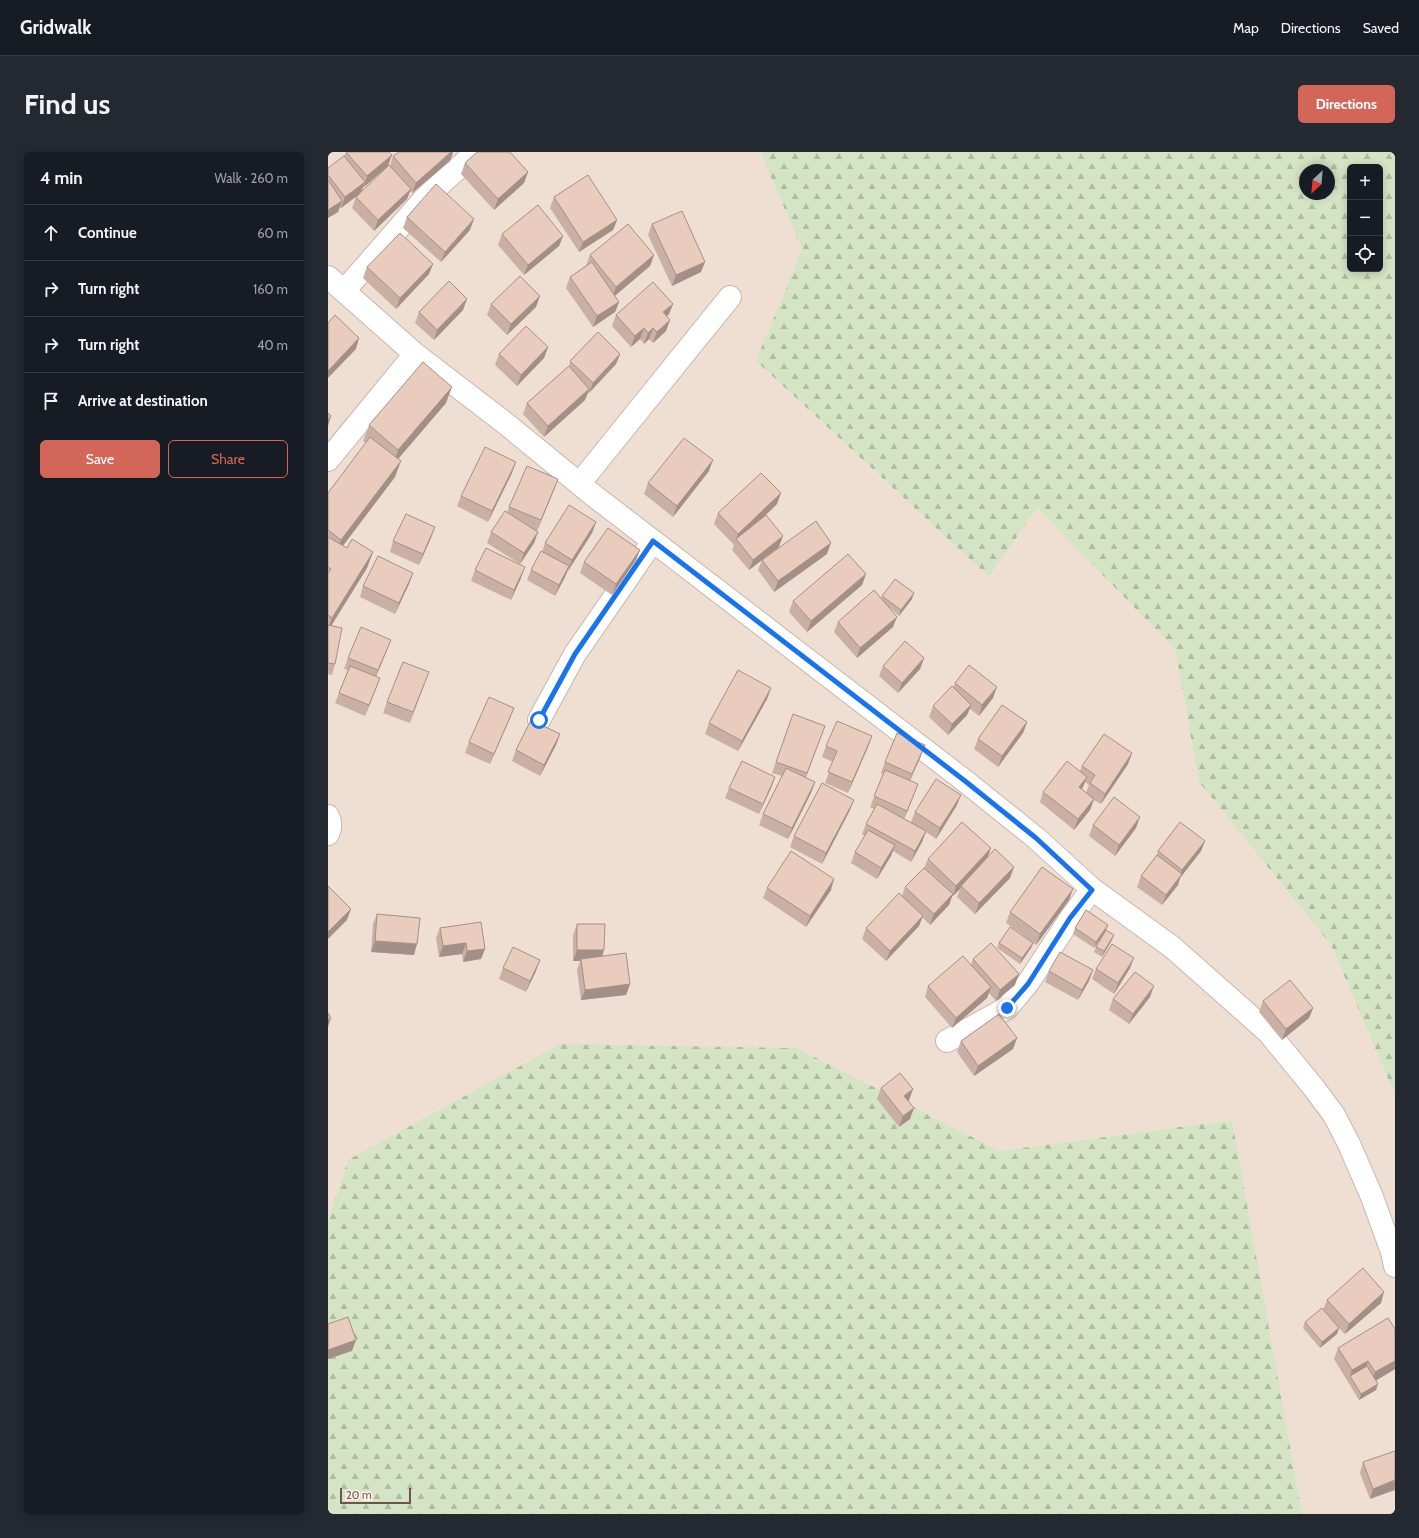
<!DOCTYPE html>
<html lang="en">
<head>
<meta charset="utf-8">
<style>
	body { margin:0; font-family:Cabin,sans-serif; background:#242831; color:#f1f3f6 }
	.controls { position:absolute; right:12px; top:12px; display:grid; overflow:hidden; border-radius:6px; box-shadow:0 2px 10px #0003 }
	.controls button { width:36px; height:36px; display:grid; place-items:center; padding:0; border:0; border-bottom:1px solid #363941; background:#171b24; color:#f1f3f6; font:20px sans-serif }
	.compass { position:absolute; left:971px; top:12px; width:36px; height:36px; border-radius:50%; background:#171b24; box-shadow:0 2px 10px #0003; rotate:206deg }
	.scale { position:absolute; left:12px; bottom:10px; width:71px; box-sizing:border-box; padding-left:4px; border:2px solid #6d554d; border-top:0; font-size:11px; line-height:14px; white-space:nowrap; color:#6d554d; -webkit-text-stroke:3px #fcf2e9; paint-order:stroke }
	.stop { position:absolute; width:12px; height:12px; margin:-9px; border:3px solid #1a73e8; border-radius:50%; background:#fff }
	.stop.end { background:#1a73e8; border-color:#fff; box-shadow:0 1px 4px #0008 }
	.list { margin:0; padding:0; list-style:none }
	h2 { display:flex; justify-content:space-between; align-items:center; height:52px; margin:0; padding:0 16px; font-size:17px }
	h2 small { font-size:13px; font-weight:400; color:#9ea1a6 }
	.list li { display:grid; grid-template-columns:26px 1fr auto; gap:12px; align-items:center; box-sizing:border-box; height:56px; padding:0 16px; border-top:1px solid #363941 }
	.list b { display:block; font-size:15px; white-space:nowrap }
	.list em { font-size:13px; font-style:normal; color:#9ea1a6 }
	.actions { display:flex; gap:8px; padding:12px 16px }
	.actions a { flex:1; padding:9px 0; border:1px solid #d26759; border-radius:6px; text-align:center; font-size:14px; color:#d26759 }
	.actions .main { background:#d26759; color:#fff }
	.icon { flex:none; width:22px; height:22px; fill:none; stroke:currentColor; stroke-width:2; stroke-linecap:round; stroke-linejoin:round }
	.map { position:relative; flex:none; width:1067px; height:1362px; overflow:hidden; border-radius:6px }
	header { display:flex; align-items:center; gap:24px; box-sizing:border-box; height:56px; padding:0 20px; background:#171b24; border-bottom:1px solid #363941 }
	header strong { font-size:19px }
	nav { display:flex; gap:22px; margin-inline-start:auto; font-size:14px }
	.intro { display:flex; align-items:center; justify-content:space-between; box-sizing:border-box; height:96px; padding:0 24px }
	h1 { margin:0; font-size:28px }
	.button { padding:10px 18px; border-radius:6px; background:#d26759; color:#fff; font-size:14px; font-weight:700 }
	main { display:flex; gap:24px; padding:0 24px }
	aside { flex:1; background:#171b24; border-radius:6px; box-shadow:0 2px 10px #0003 }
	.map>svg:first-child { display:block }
	.residential { fill:#efdfd3 }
	.forest { fill:url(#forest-firs); fill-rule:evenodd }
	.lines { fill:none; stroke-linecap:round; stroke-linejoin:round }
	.street-casing { stroke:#c7b5ac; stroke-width:24 }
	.street { stroke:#fff; stroke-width:22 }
	.wall { fill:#c9afa4; fill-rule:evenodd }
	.shaded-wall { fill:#a48f86 }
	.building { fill:#eaccbf; stroke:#a48f86 }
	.route { stroke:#1a73e8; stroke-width:5 }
</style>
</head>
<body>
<header>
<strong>Gridwalk</strong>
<nav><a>Map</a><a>Directions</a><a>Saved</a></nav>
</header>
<div class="intro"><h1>Find us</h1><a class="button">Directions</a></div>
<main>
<aside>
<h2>4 min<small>Walk · 260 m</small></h2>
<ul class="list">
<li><svg class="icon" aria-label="ahead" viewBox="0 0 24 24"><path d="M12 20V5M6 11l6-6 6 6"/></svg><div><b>Continue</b></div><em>60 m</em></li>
<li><svg class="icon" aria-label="right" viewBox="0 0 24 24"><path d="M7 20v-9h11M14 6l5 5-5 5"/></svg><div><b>Turn right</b></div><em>160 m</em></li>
<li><svg class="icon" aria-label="right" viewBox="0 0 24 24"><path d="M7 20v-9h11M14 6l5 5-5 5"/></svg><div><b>Turn right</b></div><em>40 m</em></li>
<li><svg class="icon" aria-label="arrive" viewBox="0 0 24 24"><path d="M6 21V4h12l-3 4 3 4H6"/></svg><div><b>Arrive at destination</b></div></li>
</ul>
<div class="actions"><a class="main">Save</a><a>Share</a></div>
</aside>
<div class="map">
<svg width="1067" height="1362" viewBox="0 0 1067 1362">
	<defs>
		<pattern id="forest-firs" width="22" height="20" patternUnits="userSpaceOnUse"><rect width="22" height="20" fill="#d4e4c4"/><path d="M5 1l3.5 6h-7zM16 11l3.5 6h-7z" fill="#b0bca1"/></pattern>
	</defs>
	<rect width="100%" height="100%" fill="#f8eee3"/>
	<path class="residential" d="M0,0H432L474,97L429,210L661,425L709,356L847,497L871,630L1003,793L1067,943V1362H974L903,968L672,999L469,896L20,1008L0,1068Z"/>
	<path class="forest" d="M432,0H1067V943L1003,793L871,630L847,497L709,356L661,425L428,209L474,97ZM1022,15H1052V117H1022ZM977,18H1001V42H977Z
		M232,892L469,896L672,999L904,968L974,1362H0V1068L20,1008Z"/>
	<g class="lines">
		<g class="street-casing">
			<path id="street" d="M0,125L87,202L0,308
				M16,139L97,46L148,0
				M87,202L177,271L265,343L637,629L708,686L764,737L844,795L940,880L986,936L1006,963L1021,992L1044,1045L1064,1100L1067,1114
				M251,332L402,145
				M211,568L247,502L325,389
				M0,664C3,670 3,676 0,682
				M619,889L679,856L700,831L742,767L764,737"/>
		</g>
		<use href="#street" class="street"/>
	</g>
	<path class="wall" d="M18,0L64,3L60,14L36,35H35L33,40L62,14L65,4L71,0H125L122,9L84,41L82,39L79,47L46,79L24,56L28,45L29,44L13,56L12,55L10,60L0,66V16L16,4Z
		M137,11L200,20L196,31L166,58L133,22Z
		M226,45L289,68L285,78L251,100L222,56Z
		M79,65L142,78L113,110L75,76Z
		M324,72L373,120L344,134L320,83Z
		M174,82L235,84L231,94L196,123L170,93Z
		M262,103H326L322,114L287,144L291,150L287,160L265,175L238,136L242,125L258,114Z
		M39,115L101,122L68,157L35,126Z
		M163,152L208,155L179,183L159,163Z
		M345,152L341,162L339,164L342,168L338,179L325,191L321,187L316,192L312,187L303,195L284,174L288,163Z
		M135,158L106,188L87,171L91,160Z
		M220,195L216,206L189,234L167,213L171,202Z
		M292,202L288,212L261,241H260L257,248L216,285L195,262L199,251L241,214L242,209Z
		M118,251L70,307L67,325L15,394L19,396L45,400L39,416L3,474L7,512L4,523L0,522V341L38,291L35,289L41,273Z
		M381,319L345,365L316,342L320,331Z
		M184,321L160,370L129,354L133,344Z
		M226,338L209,379L206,377L210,380L206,391L192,412L159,391L163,380L179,361L181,355Z
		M453,341L449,352L435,366L451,395L439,404L499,402L446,440L430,418L434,408L421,418L404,398L406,393L386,372L390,361Z
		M268,370L264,381L240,419L237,425L227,444L199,428L203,418L214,400L217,391Z
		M103,386L91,413L62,400L65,389Z
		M312,398L308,408L284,443L252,421L256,410Z
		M147,418L193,426L183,448L143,429Z
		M85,421L81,432L67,462L32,445L35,434Z
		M538,422L534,433L479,480L461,460L465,449Z
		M554,444L584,447L571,464L562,456L565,475L529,506L506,480L510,470L553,447Z
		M59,498L48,525L52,526L37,564L7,551L20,518L16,517L20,506Z
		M596,506L592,517L570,541L551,524L555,514Z
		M97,531L82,571L55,561L59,550Z
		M627,531L665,546L651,564L642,557L639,563L620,583L601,565L605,554L625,535Z
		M443,536L439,547L410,599L377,582L381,571Z
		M186,556L182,566L162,612L137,601L141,590Z
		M465,562L497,574L478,626L487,630L483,641L460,687L431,673L435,662L454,624L444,621Z
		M699,570L695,581L670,615L646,597L650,587Z
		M232,582L228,593L212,624L184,609L188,598Z
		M544,584L540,595L520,641L497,631L505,610L494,605L498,594Z
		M804,601L800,612L773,652L766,648L762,658L746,678L712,650L715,640L752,619L754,614ZM757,630L761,633L758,641L754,637L755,635Z
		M593,604L582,629L586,643L576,667L583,670L587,660L629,653L608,687L598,680L594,690L583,710L565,699L563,704L549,727L523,711L527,700L537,684L534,682L538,672L546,657L542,655L555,622L553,621L557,610Z
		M447,625L443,636L431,662L397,646L401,636Z
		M522,658L494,712L462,695L466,684Z
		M765,673L808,676L787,704L761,684Z
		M877,689L873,699L852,726L850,733L834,753L809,735L813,724L828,704L830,699Z
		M660,705L682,726L647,762L629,745L632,737L625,744H624L621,753L602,773L594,765L591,774L558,809L534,787L538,776L574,744L577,735L596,716L600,707Z
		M439,736L503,738L478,775L435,746Z
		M741,748L708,793L678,771L682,760Z
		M49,762L86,803L43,800L45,772Z
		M249,772L274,804L302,832L298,843L253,848L249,818L252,809H245V783Z
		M112,776L157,797L153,807L135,810L134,802L111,805L108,786Z
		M747,776L778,778L784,788L774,805L766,800L768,795L776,781L766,796L745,782Z
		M671,791H705L703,796L692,812L669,796Z
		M645,807L687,833L668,849L661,841L659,846L624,876L597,845L600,834L643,813Z
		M175,816L208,819L198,840L171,827Z
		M802,816L786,842L764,827L768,817Z
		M721,819L761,829L750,848L717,830Z
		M822,845L801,872L781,858L785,847Z
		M935,849L985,856L981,866L954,888L931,860Z
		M689,886L685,897L646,924L629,900L633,889Z
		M553,936L585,937L581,948L580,949L582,967L571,975L549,947Z
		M999,1148L1053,1151L1017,1182L1007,1172L1011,1176L1009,1182L992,1196L975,1176L977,1170L995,1158Z
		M1067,1177V1217L1047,1229L1048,1238L1031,1248L1006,1207L1010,1196Z
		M1067,1299L1042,1347L1032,1321L1035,1310Z"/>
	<path class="shaded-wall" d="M123,0H125L122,9L84,41L88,31Z
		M64,3L60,14L36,35L39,24Z
		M200,20L196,31L166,58L170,47Z
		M37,30L33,41L13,56L17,45Z
		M83,37L79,47L46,79L50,68Z
		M14,49L10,60L0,66V58Z
		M146,67L142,78L113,110L117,100Z
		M289,68L285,78L251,100L255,90Z
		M235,84L231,94L196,123L200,113Z
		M326,103L322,114L284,146L288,135Z
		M377,110L373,120L344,134L348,123Z
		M105,112L101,122L68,157L72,146Z
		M212,144L208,155L179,183L183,172Z
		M139,147L135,158L106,188L109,178Z
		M291,150L287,160L265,175L269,164Z
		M345,152L341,162L331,171L335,160Z
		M342,168L338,179L325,191L329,180Z
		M316,176L312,187L303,195L307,184Z
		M325,176L321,187L316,192L320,181Z
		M31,186L28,197L0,226V219Z
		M220,195L216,206L189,234L193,223Z
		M292,202L288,212L261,241L265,231Z
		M124,235L118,251L64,314L70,298Z
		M261,237L257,248L216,285L220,274Z
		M3,264L0,274V268Z
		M385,308L381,319L345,365L349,354Z
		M73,309L67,325L7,404L13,388Z
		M188,310L184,321L160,370L164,359Z
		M230,327L226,338L209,379L213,368Z
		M453,341L449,352L410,389L408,387L410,382Z
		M268,370L264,381L240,419L244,408Z
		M107,375L103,386L91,413L95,402Z
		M210,380L206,391L192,412L196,401Z
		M455,384L451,395L421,418L425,408Z
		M503,391L499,402L446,440L450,429Z
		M312,398L308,408L284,443L288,432Z
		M45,400L39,416L0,479V477L4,466Z
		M241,414L237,425L227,444L231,433Z
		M197,415L193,426L183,448L186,438Z
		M85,421L81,432L67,462L71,451Z
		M538,422L534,433L479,480L483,469Z
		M586,441L584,447L571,464L573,458Z
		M569,465L565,475L529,506L532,496Z
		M63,488L59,498L46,529L50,518Z
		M596,506L592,517L570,541L574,531Z
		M52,526L48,537L37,564L41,553Z
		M669,535L665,546L651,564L654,553Z
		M443,536L439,547L410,599L414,589Z
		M643,553L639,563L620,583L624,572Z
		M186,556L182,566L162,612L166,602Z
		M699,570L695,581L670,615L674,604Z
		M232,582L228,593L212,624L216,613Z
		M544,584L540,595L520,641L524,630Z
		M597,593L593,604L580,632L584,622Z
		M804,601L800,612L773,652L777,642Z
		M447,625L443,636L431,662L435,652Z
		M759,625L755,635L747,646L751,635Z
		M487,630L483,641L460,687L464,676Z
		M590,632L586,643L575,670L579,659Z
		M633,643L629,653L608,687L612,676Z
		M766,647L762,658L746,678L750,667Z
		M526,648L522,658L494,712L498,701Z
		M812,665L808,676L787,704L791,693Z
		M598,679L594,690L583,710L587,699Z
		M877,689L873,699L852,726L850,733L834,753L838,743L852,724L854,718Z
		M567,693L563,704L549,727L553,716Z
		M663,696L659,707L633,734L632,737L625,744L628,734Z
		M686,715L682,726L647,762L651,751Z
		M506,727L503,738L478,775L482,764Z
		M745,737L741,748L708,793L712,782Z
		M625,742L621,753L602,773L606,762Z
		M23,757L19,768L0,787V780Z
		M595,764L591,774L558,809L562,799Z
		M780,773L778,778L766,796L768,790Z
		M786,783L784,788L774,805L776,799Z
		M47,789L89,792L86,803L43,800Z
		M138,791L134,802L111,805L115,794Z
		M705,791L703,796L692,812L694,806Z
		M157,797L153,807L135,810L139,799Z
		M249,798H276L273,809L253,807L252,809H245Z
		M806,806L802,816L786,842L790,831Z
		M212,808L208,819L198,840L202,829Z
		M765,818L761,829L750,848L754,838Z
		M691,822L687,833L668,849L672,838Z
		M302,832L298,843L253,848L257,838Z
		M826,834L822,845L801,872L805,862Z
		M663,835L659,846L624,876L628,866Z
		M985,856L981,866L954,888L958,877Z
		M3,866L0,875V868Z
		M689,886L685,897L646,924L650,914Z
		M585,937L581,948L572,955L576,944Z
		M586,956L582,967L571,975L575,964Z
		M1056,1140L1053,1151L1017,1182L1021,1172Z
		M1011,1176L1009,1182L992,1196L994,1190Z
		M28,1188L24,1199L0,1207V1198Z
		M1040,1209L1037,1219L1022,1224L1024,1218Z
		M1067,1209V1217L1044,1231L1047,1220Z
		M1050,1232L1048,1238L1031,1248L1033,1242Z
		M1067,1328V1338L1042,1347L1045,1337Z"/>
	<path class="building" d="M18,0H61L64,3L39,24Z
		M71,0H123L88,31L65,4Z
		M149,0H182L200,20L170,47L137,11Z
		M16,4L37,30L17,45L0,23V16Z
		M61,13L83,37L50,68L28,45Z
		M260,23L289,68L255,90L226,45Z
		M0,29H1L14,49L0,58Z
		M108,32L146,67L117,100L79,65Z
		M210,53L235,84L200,113L174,82Z
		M354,59L377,110L348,123L324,72Z
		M300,72L326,103L288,135L262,103Z
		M72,81L105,112L72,146L39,115Z
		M264,110L291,150L269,164L242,125Z
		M192,124L212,144L183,172L163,152Z
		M121,129L139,147L109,178L91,160Z
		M325,130L345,152L335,160L342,168L329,180L325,176L320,181L316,176L307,184L288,163Z
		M7,163L31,186L0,219V171Z
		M198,174L220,195L193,223L171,202Z
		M270,180L292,202L265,231L242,209Z
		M95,210L124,235L70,298L41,273Z
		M241,214L261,237L220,274L199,251Z
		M0,261L3,264L0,268Z
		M42,285L73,309L13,388L0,378V341Z
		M356,286L385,308L349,354L320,331Z
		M157,295L188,310L164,359L133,344Z
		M199,314L230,327L213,368L181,355Z
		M433,321L453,341L410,382L390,361Z
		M241,353L268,370L244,408L217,391Z
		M177,359L210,380L196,401L163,380Z
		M78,362L107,375L95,402L65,389Z
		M438,363L455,384L425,408L408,387Z
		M488,369L503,391L450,429L434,408Z
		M280,376L312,398L288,432L256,410Z
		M0,385L19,396L24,387L45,400L4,466L0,463V421L3,417L0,415Z
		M158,396L197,415L186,438L147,418Z
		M213,399L241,414L231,433L203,418Z
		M520,402L538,422L483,469L465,449Z
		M50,404L85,421L71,451L35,434Z
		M567,427L586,441L573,458L554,444Z
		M546,438L569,465L532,496L510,470Z
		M0,473L14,476L7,512L0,511Z
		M33,475L63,488L50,518L20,506Z
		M577,489L596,506L574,531L555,514Z
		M75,510L101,520L85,560L59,550Z
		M641,513L669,535L654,553L627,531Z
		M22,514L52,526L41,553L11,541Z
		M410,518L443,536L414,589L381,571Z
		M624,534L643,553L624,572L605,554Z
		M161,545L186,556L166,602L141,590Z
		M674,553L699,570L674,604L650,587Z
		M465,562L497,574L479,621L448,610Z
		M203,568L232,582L216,613L188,598Z
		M509,569L544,584L524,630L500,620L509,599L498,594Z
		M569,581L597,593L584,622L557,610Z
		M776,582L804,601L777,642L762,631L767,623L754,614Z
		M414,609L447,625L435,652L401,636Z
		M739,609L759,625L751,635L766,647L750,667L715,640Z
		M458,616L487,630L464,676L435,662Z
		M557,618L590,632L579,659L546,644Z
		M608,627L633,643L612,676L587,660Z
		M494,631L526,648L498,701L466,684Z
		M786,645L812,665L791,693L765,673Z
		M549,652L598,679L587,699L538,672Z
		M634,670L663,696L628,734L600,707Z
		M852,670L877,689L854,718L830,699Z
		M540,678L567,693L553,716L527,700Z
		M667,697L686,715L651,751L633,734Z
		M463,699L506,727L482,764L439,736Z
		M829,703L854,722L838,743L813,724Z
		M714,715L745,737L712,782L682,760Z
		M596,716L625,742L606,762L577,735Z
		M0,734L23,757L0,780Z
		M571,741L595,764L562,799L538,776Z
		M758,758L780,773L768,790L747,776Z
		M49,762L92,766L89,792L47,789Z
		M153,770L157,797L139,799L138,791L115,794L112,776Z
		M249,772H277L276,798H249Z
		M682,775L705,791L694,806L671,791Z
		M778,778L786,783L776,799L768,795Z
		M663,791L691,822L672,838L645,807Z
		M784,792L806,806L790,831L768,817Z
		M185,795L212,808L202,829L175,816Z
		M732,800L765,818L754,838L721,819Z
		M298,801L302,832L257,838L253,807Z
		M635,804L663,835L628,866L600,834Z
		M807,820L826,834L805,862L785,847Z
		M962,828L985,856L958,877L935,849Z
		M0,861L3,866L0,868Z
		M671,862L689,886L650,914L633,889Z
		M572,921L585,937L576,944L586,956L575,964L553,936Z
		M1035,1116L1056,1140L1021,1172L999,1148Z
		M994,1156L1011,1176L994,1190L977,1170Z
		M20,1165L28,1188L0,1198V1172Z
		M1060,1166L1067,1177V1209L1047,1220L1040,1209L1024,1218L1010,1196Z
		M1039,1214L1050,1232L1033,1242L1022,1224Z
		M1067,1299V1328L1045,1337L1035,1310Z"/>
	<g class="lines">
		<path class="route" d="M211,568L247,502L325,389L637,629L708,686L764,738L742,766L700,832L679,856"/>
	</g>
</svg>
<div class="controls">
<button>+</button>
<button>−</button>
<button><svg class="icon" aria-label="locate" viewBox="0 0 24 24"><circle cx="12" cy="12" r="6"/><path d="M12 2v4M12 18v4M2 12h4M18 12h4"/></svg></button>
</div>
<svg class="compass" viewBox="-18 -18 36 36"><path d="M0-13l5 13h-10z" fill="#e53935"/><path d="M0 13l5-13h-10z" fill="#9ea1a6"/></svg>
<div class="scale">20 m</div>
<div class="stop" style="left:211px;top:568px"></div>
<div class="stop end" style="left:679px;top:856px"></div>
</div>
</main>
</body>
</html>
